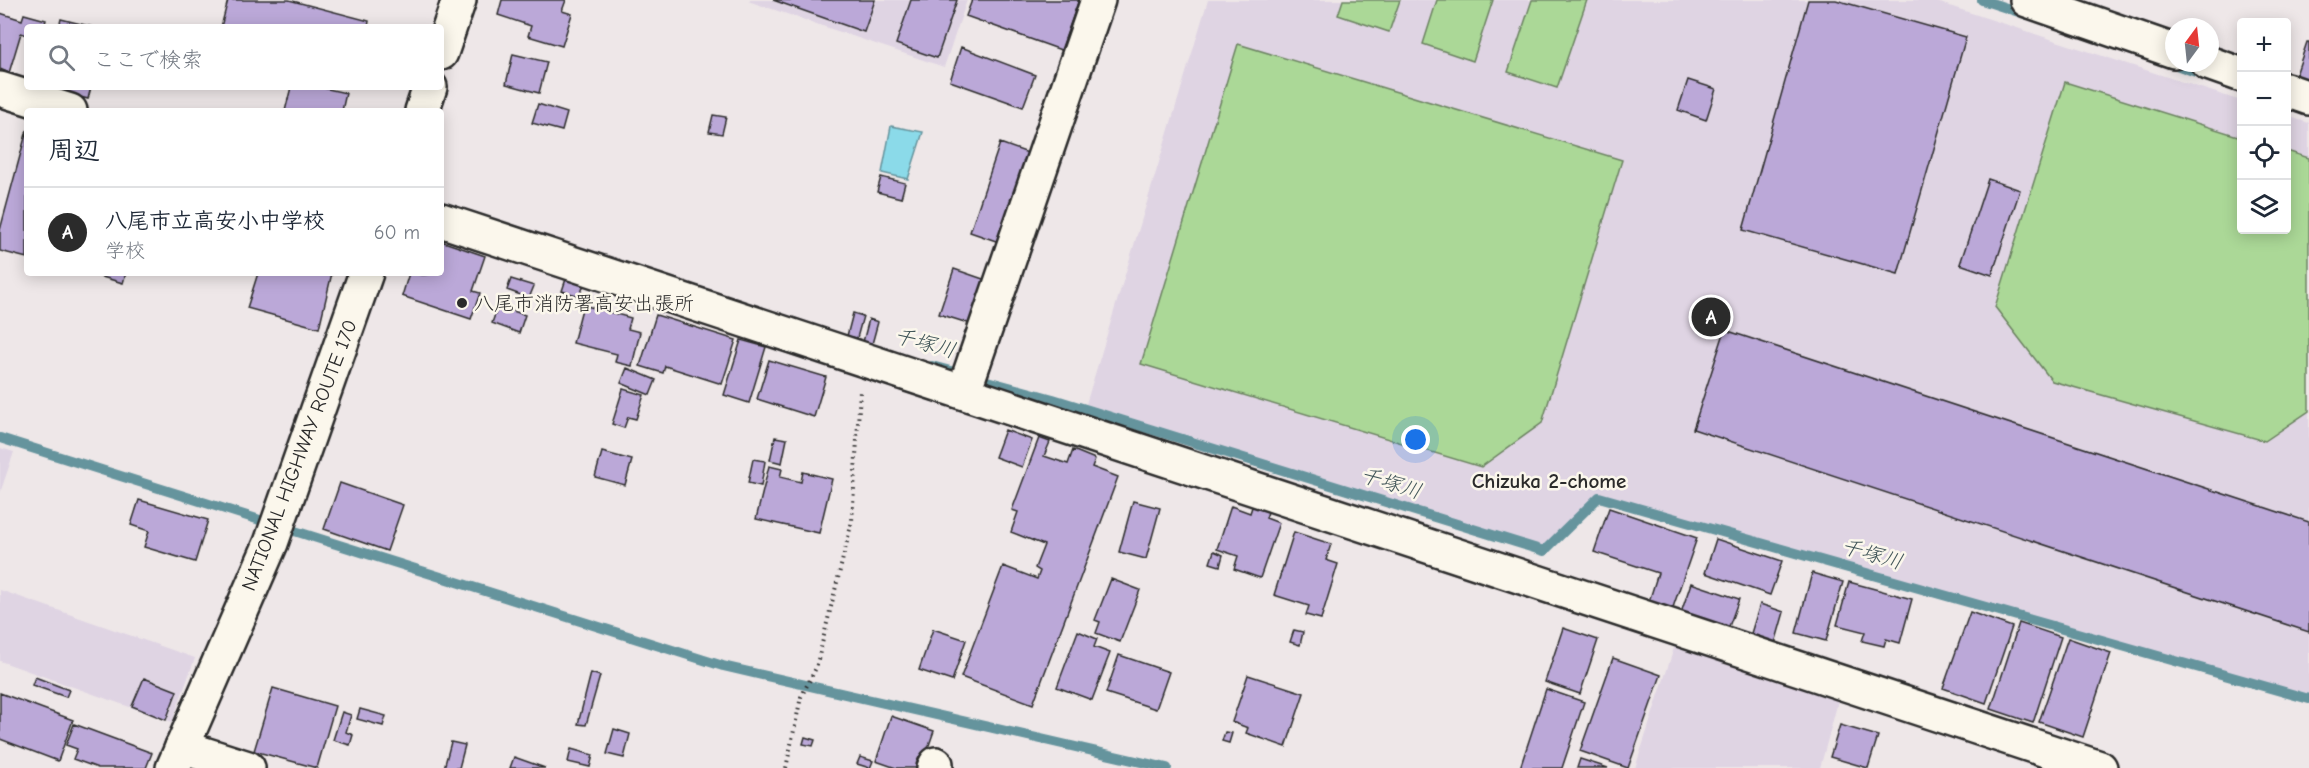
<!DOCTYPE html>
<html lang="ja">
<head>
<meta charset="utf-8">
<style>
	body { margin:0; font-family:"Comic Neue","Klee One",sans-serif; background:#f2f2f3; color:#1f2937 }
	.controls { position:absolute; right:18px; top:18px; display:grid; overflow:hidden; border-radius:6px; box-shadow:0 3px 15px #0003 }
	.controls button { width:54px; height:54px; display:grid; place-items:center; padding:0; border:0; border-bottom:2px solid #e0e1e3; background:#fff; color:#1f2937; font:30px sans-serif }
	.compass { position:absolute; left:2165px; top:18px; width:54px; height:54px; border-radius:50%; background:#fff; box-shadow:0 3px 15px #0003; rotate:15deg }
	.you { position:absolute; left:1416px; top:440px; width:21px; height:21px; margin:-15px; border:4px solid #fff; border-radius:50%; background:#1a73e8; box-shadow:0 0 0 9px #1a73e833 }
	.badge { display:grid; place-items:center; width:39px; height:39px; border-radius:50%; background:#2b2b2b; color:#fff; font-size:20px; font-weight:700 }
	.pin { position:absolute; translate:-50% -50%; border:3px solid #fff; box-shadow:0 2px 6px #0006 }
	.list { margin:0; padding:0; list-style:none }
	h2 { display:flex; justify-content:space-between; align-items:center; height:78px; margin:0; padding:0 24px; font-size:26px }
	h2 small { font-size:20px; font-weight:400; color:#747a83 }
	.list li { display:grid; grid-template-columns:39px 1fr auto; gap:18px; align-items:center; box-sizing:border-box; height:90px; padding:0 24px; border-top:2px solid #e0e1e3 }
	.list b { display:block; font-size:22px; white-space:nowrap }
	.list p { margin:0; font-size:20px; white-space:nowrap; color:#747a83 }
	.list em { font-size:20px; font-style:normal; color:#747a83 }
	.icon { flex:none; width:33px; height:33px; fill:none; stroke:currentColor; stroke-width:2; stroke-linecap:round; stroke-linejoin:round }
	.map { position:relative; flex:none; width:2309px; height:768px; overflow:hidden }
	.search { position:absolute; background:#fff; box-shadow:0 3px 15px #0003; left:24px; top:24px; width:420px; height:66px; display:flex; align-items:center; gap:15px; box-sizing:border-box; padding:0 21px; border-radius:6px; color:#747a83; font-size:22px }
	.panel { position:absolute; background:#fff; box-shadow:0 3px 15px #0003; left:24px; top:108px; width:420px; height:168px; border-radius:6px }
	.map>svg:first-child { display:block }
	.built { fill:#dfd4e3 }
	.green { fill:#abd897; stroke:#6b8261; stroke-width:1.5 }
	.water { fill:#8bdae9; stroke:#65949d; stroke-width:1.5 }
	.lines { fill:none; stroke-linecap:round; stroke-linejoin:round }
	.stream { stroke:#65949d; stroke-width:10 }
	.building { fill:#bba8d8; stroke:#2b2b2b; stroke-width:1.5 }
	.minor-casing { stroke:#2b2b2b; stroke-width:38 }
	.highway-casing { stroke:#2b2b2b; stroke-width:38 }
	.path { stroke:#2b2b2b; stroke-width:4; stroke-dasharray:1.5 4.5; stroke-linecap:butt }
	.minor { stroke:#fbf7ec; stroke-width:33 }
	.highway { stroke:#fbf7ec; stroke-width:33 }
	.poi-dot { fill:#2b2b2b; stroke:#fbf7ec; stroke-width:2 }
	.labels { text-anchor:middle; stroke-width:5; stroke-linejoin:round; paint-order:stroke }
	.poi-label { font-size:20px; fill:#2b2b2b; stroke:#fbf7ec; text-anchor:start }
	.street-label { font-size:20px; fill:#2b2b2b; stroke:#fbf7ec }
	.water-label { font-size:21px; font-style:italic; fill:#43575a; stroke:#fbf7ec }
	.neighbourhood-label { font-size:21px; font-weight:bold; fill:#2b2b2b; stroke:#fbf7ec }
</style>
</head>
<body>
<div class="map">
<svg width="2309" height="768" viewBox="0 0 2309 768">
	<rect width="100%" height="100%" fill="#eee7e8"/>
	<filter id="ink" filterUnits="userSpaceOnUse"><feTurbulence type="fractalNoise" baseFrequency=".0167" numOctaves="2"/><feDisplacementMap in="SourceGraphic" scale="12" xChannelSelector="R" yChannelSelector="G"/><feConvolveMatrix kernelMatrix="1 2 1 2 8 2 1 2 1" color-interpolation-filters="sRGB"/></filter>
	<g filter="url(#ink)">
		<path class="built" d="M745,0H967L944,67Z
			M1208,0H1931L2241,101L2242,230H2286L2287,116L2309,123V699L1599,497L1544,551L1533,545L1086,404Z
			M0,448L14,452L0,493Z
			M0,590L195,658L172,722L0,661Z
			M1675,645L1839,698L1820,768H1635Z"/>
		<path class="green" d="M1343,0H1400L1389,32L1338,15Z
			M1437,0H1493L1473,61L1423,44Z
			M1532,0H1587L1557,88L1508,72Z
			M1238,44L1622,160L1542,423L1481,467L1141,364Z
			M2065,82L2241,137L2242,230H2286L2287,151L2309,158V411L2265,441L2052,381L1995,307Z"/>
		<path class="water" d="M891,126L923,132L908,179L882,173Z"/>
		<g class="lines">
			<path class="stream" d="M1982,0L2028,15
				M2168,62L2207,76
				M932,366L1053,399L1544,551L1599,497L2309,699
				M0,438L723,666L1167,768"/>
		</g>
		<path class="building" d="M228,0H289L369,21L368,27H221Z
			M502,0H566L562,11L572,14L562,46L528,36L531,26L498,15Z
			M773,0H875L864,32Z
			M911,0H957L937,58L896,44Z
			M972,0H1079L1061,50L966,16Z
			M1808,0H1836L1966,37L1898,274L1743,230Z
			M0,13L22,20L24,14L46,20L44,27H27V35L21,33L9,73L0,69Z
			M61,19L93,27H59Z
			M2307,42H2309V85L2294,81Z
			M961,47L1035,75L1023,107L950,81Z
			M513,54L547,62L539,93L506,84Z
			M1688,80L1716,89L1706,120L1678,110Z
			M43,87H91L88,99Z
			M291,87H319L346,93L342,111H285Z
			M538,104L567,113L562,131L532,123Z
			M713,115L726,117L722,134L709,132Z
			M27,130V258L0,251V230Z
			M1000,143L1028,153L999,242L970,232Z
			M881,177L905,183L901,198L877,192Z
			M1988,179L2020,190L1992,275L1960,264Z
			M441,241L485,256L473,291L480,293L471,319L402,296L409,273L423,275L441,273Z
			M954,269L986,280L971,324L939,314Z
			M88,273H126L123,283Z
			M258,273H332L319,328L247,308Z
			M511,279L534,286L529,298L507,290Z
			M566,279L584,284L580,296L562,291Z
			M583,305L631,318L628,329L640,332L632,366L615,362L617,354L573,343Z
			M498,306L525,315L519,333L492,323Z
			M853,313L863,316L857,338L847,336Z
			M656,315L736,340L722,384L665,366L663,373L640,366Z
			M869,319L878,322L872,344L863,342Z
			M1725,330L2309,522V632L1693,429Z
			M741,340L766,347L749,403L724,395Z
			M769,360L826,377L814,417L757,399Z
			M627,368L656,380L650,395L621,383Z
			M623,389L644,395L636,419L628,417L624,428L612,424Z
			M1005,430L1032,440L1022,467L995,457Z
			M775,437L787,439L782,463L770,460Z
			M1039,438L1050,442L1044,456L1068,464L1073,450L1095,459L1092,467L1118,477L1033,704L961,677L1003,566L1037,579L1040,571L1035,568L1044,545L1011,532L1018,512L1012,510Z
			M602,452L632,460L625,485L595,477Z
			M753,459L765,461L761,486L748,483Z
			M769,466L782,469L780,477L801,482L803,472L832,479L819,533L756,519Z
			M340,483L403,505L387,551L324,529Z
			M139,500L208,520L195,562L144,547L149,531L131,525Z
			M1133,501L1160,508L1146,559L1119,552Z
			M1253,504L1269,509L1266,518L1279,523L1260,578L1234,569L1238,556L1217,549L1231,506L1250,513Z
			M1609,508L1697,538L1670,616L1647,608L1658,573L1594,552Z
			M1294,532L1331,544L1326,560L1338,564L1321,619L1306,615L1309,606L1274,595Z
			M1716,539L1782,561L1770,595L1705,573Z
			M1214,551L1223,555L1220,566L1210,563Z
			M1812,573L1843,582L1826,641L1796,633Z
			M1111,579L1140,590L1120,642L1096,633L1100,622L1095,620Z
			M1849,582L1912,599L1900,643L1886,639L1884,646L1862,641L1865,632L1837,625Z
			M1691,583L1739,599L1727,632L1680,616Z
			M1760,604L1784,612L1774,647L1749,640Z
			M1970,612L2012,627L1986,703L1943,688Z
			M2019,623L2061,637L2033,723L1991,709Z
			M1563,628L1598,640L1580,694L1545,682Z
			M933,629L966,640L952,681L919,670Z
			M1294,630L1303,632L1300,645L1290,642Z
			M1078,631L1097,639L1094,647L1110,653L1092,700L1057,687Z
			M2068,638L2111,653L2083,737L2039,722Z
			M1119,655L1169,672L1156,709L1106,693Z
			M1613,658L1661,675L1628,768L1580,751Z
			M591,673L600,676L586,725L578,724Z
			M1248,675L1304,693L1286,747L1246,733L1248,728L1232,722Z
			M35,677L69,690L66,697L32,685Z
			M144,678L177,691L166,720L132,706Z
			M273,688L335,706L317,768L254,751Z
			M1546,689L1584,702L1562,768H1520Z
			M0,693L73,720L58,761L0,739Z
			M360,709L386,716L383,726L357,719Z
			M342,712L351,715L346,732L353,735L350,745L333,740Z
			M891,716L934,731L921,768H896L876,761Z
			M74,724L152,753L146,768H98L73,759L77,749L66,745Z
			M1840,725L1878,736L1868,768L1830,757Z
			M614,729L630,734L624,758L607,754Z
			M1225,732L1232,733L1229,743L1222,741Z
			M805,737L815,740L813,746L803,744Z
			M451,742L465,745L459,768H444Z
			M571,749L593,755L590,767L568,762Z
			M514,757L545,768H510Z
			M860,757L873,761L870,768L857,764Z
			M1580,759L1608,768H1577Z"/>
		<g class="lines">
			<g class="minor-casing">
				<path id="minor" d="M2027,0L2174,51
					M2208,63L2242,75
					M0,89L70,111
					M2286,90L2309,98
					M441,220L2100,768
					M964,391L1098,0
					M182,747L248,768
					M934,768L936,764"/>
			</g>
			<g class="highway-casing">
				<path id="highway" d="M441,53L459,0
					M422,111L430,87
					M173,768L271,543L366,273"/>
			</g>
			<path class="path" d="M786,768L801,697L816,668L852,521L860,391"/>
			<use href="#minor" class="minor"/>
			<use href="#highway" class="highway"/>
		</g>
	</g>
	<circle class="poi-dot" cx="462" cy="303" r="6"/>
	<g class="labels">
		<g class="poi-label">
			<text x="474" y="310">八尾市消防署高安出張所</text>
		</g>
		<g class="street-label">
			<text transform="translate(299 455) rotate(-69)" y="7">NATIONAL HIGHWAY ROUTE 170</text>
		</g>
		<g class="water-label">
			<text transform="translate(925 343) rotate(15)" y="7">千塚川</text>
			<text transform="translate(1391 483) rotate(17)" y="7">千塚川</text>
			<text transform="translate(1872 554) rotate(16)" y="7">千塚川</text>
		</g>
		<g class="neighbourhood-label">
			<text x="1549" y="488">Chizuka 2-chome</text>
		</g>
	</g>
</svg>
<div class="controls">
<button>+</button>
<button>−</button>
<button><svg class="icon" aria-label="locate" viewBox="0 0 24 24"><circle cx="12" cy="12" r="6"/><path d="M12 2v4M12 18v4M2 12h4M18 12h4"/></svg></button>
<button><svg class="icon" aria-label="layers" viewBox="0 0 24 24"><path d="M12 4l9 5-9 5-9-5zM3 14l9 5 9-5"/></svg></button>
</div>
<svg class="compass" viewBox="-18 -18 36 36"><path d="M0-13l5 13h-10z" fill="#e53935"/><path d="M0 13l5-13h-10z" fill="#747a83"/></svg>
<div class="you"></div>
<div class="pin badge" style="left:1711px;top:317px">A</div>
<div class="search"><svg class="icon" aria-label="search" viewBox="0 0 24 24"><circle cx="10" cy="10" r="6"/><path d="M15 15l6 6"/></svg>ここで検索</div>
<section class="panel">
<h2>周辺<small></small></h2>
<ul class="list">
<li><span class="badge">A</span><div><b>八尾市立高安小中学校</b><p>学校</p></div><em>60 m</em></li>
</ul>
</section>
</div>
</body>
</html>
